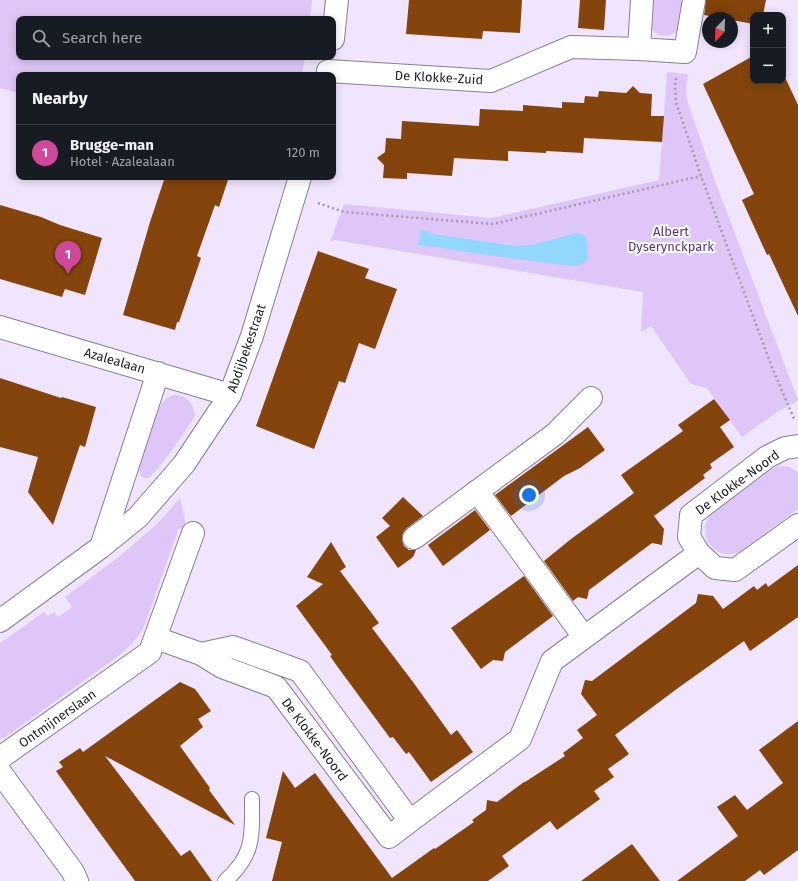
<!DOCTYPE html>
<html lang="en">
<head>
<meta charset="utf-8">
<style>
	body { margin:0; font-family:"Fira Sans",sans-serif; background:#242831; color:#f1f3f6 }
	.controls { position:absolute; right:12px; top:12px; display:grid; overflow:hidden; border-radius:8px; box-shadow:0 2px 10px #0003 }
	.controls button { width:36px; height:36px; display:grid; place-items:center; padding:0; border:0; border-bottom:1px solid #363941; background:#171b24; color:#f1f3f6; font:20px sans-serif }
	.compass { position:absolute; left:702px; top:12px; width:36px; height:36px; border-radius:50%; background:#171b24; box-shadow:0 2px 10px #0003; rotate:203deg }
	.you { position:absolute; left:529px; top:495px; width:14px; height:14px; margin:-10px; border:3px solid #fff; border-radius:50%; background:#1a73e8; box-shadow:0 0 0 6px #1a73e833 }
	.badge { display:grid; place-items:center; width:26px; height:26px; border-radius:50%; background:#b6b487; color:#fff; font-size:13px; font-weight:700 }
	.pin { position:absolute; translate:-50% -33px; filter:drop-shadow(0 1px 2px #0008) }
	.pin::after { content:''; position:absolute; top:21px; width:14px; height:12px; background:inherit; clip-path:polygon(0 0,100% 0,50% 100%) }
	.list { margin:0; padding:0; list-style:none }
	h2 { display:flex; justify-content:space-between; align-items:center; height:52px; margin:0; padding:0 16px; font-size:17px }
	h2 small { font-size:13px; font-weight:400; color:#9ea1a6 }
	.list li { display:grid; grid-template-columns:26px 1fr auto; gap:12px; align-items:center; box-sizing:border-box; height:56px; padding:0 16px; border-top:1px solid #363941 }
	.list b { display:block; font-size:15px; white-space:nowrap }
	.list p { margin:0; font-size:13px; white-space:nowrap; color:#9ea1a6 }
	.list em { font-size:13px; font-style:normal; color:#9ea1a6 }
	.icon { flex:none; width:22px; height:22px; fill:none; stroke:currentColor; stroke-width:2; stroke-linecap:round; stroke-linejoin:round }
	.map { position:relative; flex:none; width:798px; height:881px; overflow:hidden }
	.search { position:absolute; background:#171b24; box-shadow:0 2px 10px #0003; left:16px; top:16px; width:320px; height:44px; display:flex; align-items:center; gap:10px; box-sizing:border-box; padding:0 14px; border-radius:8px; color:#9ea1a6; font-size:15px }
	.panel { position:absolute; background:#171b24; box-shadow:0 2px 10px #0003; left:16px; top:72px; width:320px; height:108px; border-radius:8px }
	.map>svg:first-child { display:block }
	.green { fill:#dfc6f8 }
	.water { fill:#92d7fc }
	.building { fill:#84440c }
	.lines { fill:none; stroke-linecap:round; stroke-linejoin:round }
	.lane-casing { stroke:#887e94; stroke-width:16 }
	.street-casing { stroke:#887e94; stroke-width:24 }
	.path { stroke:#a29aac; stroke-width:2.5; stroke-dasharray:2 3; stroke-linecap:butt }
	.lane { stroke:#fff; stroke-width:14 }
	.street { stroke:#fff; stroke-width:22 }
	.labels { text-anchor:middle; stroke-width:4; stroke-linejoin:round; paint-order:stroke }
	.street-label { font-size:13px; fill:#25212a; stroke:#fff }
	.park-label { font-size:13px; fill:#5e2f82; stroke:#fff }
</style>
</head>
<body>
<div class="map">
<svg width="798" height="881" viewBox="0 0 798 881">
	<rect width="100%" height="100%" fill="#f0e5fd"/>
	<path class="green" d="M0,0H312L310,19H19V57H305L302,75H19V93L0,88Z
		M654,0H683L678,28C675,38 656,39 652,28Z
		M667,72L688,74L686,88L687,100L712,173L798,400V401L777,412L742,437L707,388L691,384L651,326L641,332L643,292L335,240L330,242L344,204L491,218L659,180Z
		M174,395C186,395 193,403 195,415C191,424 155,476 148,478C145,479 142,477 140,474L139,468L158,410C161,403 166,397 174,395Z
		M783,466L790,467L798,472V509L739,552C714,564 692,529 714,511L770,470L776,467Z
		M180,498L187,530L179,528L145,624C138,640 126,650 113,660L4,738H0V643L44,612L48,616L54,612L58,617L72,607L65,597L120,556L158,523Z"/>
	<path class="water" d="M421,230L433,234L515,246L532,245L577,233L584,235L586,237L588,259L580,265L571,266L487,255L435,247L418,245Z"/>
	<path class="building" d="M409,0H522L520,33L483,31L482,39L406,34Z
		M580,0H606L604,30L578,28Z
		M706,0H766L763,15H753V24L732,20V18H720L704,15Z
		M753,56V81H783V73L798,105V316L769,254L767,255L742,200L754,194L703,84Z
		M633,86L640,93L652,94L651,116H664L662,142L584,138L583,153L546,151V153L508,151V161L454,158L452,176L407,173V179L383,178L384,165L377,158L385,152L386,138L401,139L402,121L479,126L480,109L523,111V105L562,108V102L584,103L585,96L598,97L599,91L626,93Z
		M165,177H229L219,207L215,205L197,256L201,258L179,322H177L175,330L123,315L150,222Z
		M0,205L41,217L60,225L102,238L85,295L65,289L62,297L0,279Z
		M318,251L369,269L365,278L397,289L375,349L359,343L345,383L339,381L314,449L256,426Z
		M0,378L61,398L62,397L96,407L85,447L80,445L53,525L28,492L38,457L0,447Z
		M714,399L730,420L720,427L734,447L710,464L712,468L703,475L705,478L654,516L664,529L662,545L652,543L589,590L587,599L578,597L573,601L544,561L571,539L634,493L621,475L683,431L678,425Z
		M588,427L605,450L580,468L564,476L511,516L495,495Z
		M403,497L423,516L407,528L403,533L402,540L404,546L409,550H416L413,557L398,568L376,537L390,526L382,518Z
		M475,510L490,530L443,566L428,545Z
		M331,542L346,567L340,571L379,623L372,628L413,682L451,735L457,730L473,752L431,782L409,752L406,754L393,737L390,738L337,666L330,656L332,655L296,606L323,584L307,577Z
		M798,565V617L750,651L744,641L678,688L615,735L629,754L608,769L614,777L594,791L600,799L557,830L550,821L502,856L509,866L488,881H272L282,842L266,838L283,771L295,788L315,773L392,878L434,848L435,849L474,822L472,820L486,810L487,800L497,802L524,782H525L565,756L563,753L583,738L577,730L597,715L581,694L585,680L592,681L696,603L698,594L713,596L723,609L754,586L757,590L766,583L768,587Z
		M524,576L553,616L505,652L503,661L493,660L481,669L451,628Z
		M180,682L195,689L211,711L198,719L203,727L180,746L210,788L209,790L235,825L105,756L181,856L190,850L212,881H135L92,822L56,771L63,767L59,762L80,748L83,752Z
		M798,721V850L764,875L760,870L745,881H677L738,836L717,807L735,795L747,810L783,783L759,750Z
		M632,844L660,881H581Z"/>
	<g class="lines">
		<g class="lane-casing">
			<path id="lane" d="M225,881C255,855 252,835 252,799"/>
		</g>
		<g class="street-casing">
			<path id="street" d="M333,39L337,0
				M639,49L642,0
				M328,71L491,81L571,47L639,49L685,52L694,0
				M0,327L230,395
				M798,446L785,448L767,457L691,515L689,537L699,553L715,568L735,570L798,525
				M477,491L584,637
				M414,538L555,434L591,398
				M101,547L158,373
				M0,621L101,547L138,517L184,464L230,395L252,336L300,177
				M156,638L201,654L233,647L300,671L410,821L520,739L552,661L699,553
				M201,654L222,667L276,687L389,837L410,821
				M0,758L150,652L193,533
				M0,772L73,872L77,881"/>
		</g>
		<path class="path" d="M676,78L675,85L676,102L701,176L773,370L795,421
			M318,203L344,212L493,224L701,176"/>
		<use href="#lane" class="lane"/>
		<use href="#street" class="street"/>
	</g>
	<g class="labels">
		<g class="street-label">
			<text transform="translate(439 77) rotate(3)" y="5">De Klokke-Zuid</text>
			<text transform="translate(246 348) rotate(-71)" y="5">Abdijbekestraat</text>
			<text transform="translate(115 360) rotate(16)" y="5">Azalealaan</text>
			<text transform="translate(737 482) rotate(-36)" y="5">De Klokke-Noord</text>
			<text transform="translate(57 718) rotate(-35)" y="5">Ontmijnerslaan</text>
			<text transform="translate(315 739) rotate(53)" y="5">De Klokke-Noord</text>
		</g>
		<g class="park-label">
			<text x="671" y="236">Albert<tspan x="671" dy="15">Dyserynckpark</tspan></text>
		</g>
	</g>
</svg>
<div class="controls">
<button>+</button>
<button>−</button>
</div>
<svg class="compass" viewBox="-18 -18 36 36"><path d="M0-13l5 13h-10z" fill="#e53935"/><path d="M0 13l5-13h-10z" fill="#9ea1a6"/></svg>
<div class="you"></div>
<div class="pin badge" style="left:68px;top:274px;background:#d1479c">1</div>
<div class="search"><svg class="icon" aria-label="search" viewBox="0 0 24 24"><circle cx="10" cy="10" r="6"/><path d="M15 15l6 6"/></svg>Search here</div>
<section class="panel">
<h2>Nearby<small></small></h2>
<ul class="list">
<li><span class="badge" style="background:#d1479c">1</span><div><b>Brugge-man</b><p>Hotel · Azalealaan</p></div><em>120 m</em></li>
</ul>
</section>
</div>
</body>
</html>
